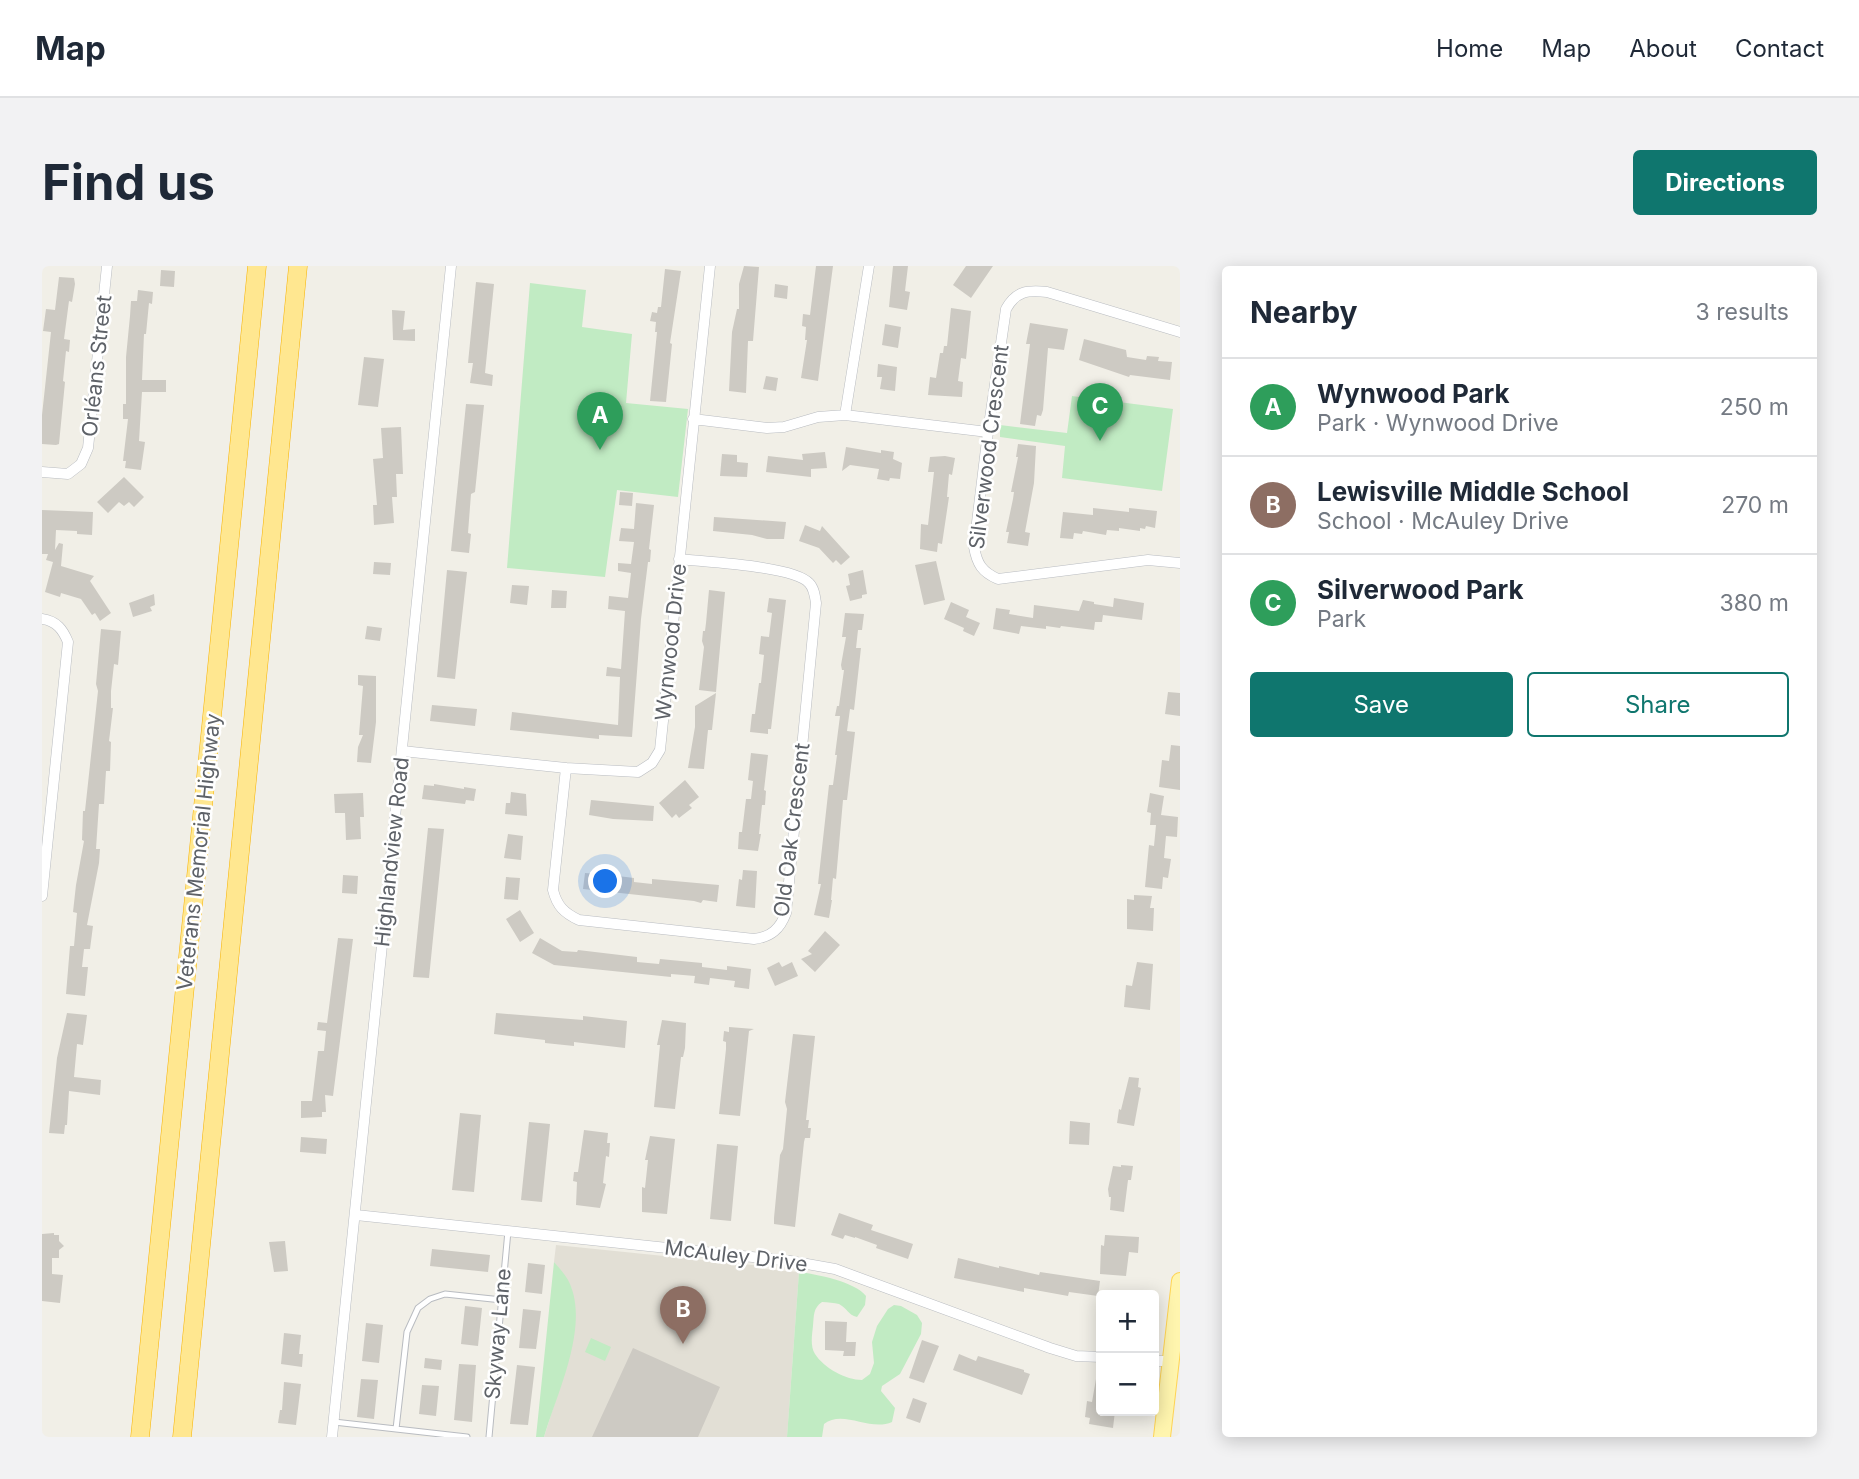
<!DOCTYPE html>
<html lang="en">
<head>
<meta charset="utf-8">
<style>
	body { margin:0; font-family:Inter,sans-serif; background:#f2f2f3; color:#1f2937 }
	.controls { position:absolute; right:21px; bottom:21px; display:grid; overflow:hidden; border-radius:7px; box-shadow:0 4px 18px #0003 }
	.controls button { width:63px; height:63px; display:grid; place-items:center; padding:0; border:0; border-bottom:2px solid #e0e1e3; background:#fff; color:#1f2937; font:35px sans-serif }
	.you { position:absolute; left:564px; top:616px; width:24px; height:24px; margin:-18px; border:5px solid #fff; border-radius:50%; background:#1a73e8; box-shadow:0 0 0 10px #1a73e833 }
	.badge { display:grid; place-items:center; width:46px; height:46px; border-radius:50%; background:#0f766e; color:#fff; font-size:23px; font-weight:700 }
	.pin { position:absolute; translate:-50% -58px; filter:drop-shadow(0 2px 4px #0008) }
	.pin::after { content:''; position:absolute; top:37px; width:24px; height:21px; background:inherit; clip-path:polygon(0 0,100% 0,50% 100%) }
	.list { margin:0; padding:0; list-style:none }
	h2 { display:flex; justify-content:space-between; align-items:center; height:91px; margin:0; padding:0 28px; font-size:30px }
	h2 small { font-size:23px; font-weight:400; color:#747a83 }
	.list li { display:grid; grid-template-columns:46px 1fr auto; gap:21px; align-items:center; box-sizing:border-box; height:98px; padding:0 28px; border-top:2px solid #e0e1e3 }
	.list b { display:block; font-size:26px; white-space:nowrap }
	.list p { margin:0; font-size:23px; white-space:nowrap; color:#747a83 }
	.list em { font-size:23px; font-style:normal; color:#747a83 }
	.actions { display:flex; gap:14px; padding:21px 28px }
	.actions a { flex:1; padding:16px 0; border:2px solid #0f766e; border-radius:7px; text-align:center; font-size:24px; color:#0f766e }
	.actions .main { background:#0f766e; color:#fff }
	.map { position:relative; flex:none; width:1138px; height:1171px; overflow:hidden; border-radius:7px }
	header { display:flex; align-items:center; gap:42px; box-sizing:border-box; height:98px; padding:0 35px; background:#fff; border-bottom:2px solid #e0e1e3 }
	header strong { font-size:33px }
	nav { display:flex; gap:38px; margin-inline-start:auto; font-size:24px }
	.intro { display:flex; align-items:center; justify-content:space-between; box-sizing:border-box; height:168px; padding:0 42px }
	h1 { margin:0; font-size:49px }
	.button { padding:18px 32px; border-radius:7px; background:#0f766e; color:#fff; font-size:24px; font-weight:700 }
	main { display:flex; gap:42px; padding:0 42px }
	aside { flex:1; background:#fff; border-radius:7px; box-shadow:0 4px 18px #0003 }
	.map>svg:first-child { display:block }
	.education { fill:#e2dfd5 }
	.green { fill:#c1ebc3 }
	.building { fill:#cdcac3 }
	.lines { fill:none; stroke-linecap:round; stroke-linejoin:round }
	.service-casing { stroke:#b9bcc1; stroke-width:7 }
	.minor-casing { stroke:#b9bcc1; stroke-width:11 }
	.primary-casing { stroke:#ffd452; stroke-width:18 }
	.motorway-casing { stroke:#f8b300; stroke-width:19 }
	.service { stroke:#fff; stroke-width:5 }
	.minor { stroke:#fff; stroke-width:10 }
	.primary { stroke:#fff5ae; stroke-width:16 }
	.motorway { stroke:#ffe790; stroke-width:18 }
	.labels { text-anchor:middle; stroke-width:5; stroke-linejoin:round; paint-order:stroke }
	.street-label { font-size:21px; fill:#5e6268; stroke:#fff }
</style>
</head>
<body>
<header>
<strong>Map</strong>
<nav><a>Home</a><a>Map</a><a>About</a><a>Contact</a></nav>
</header>
<div class="intro"><h1>Find us</h1><a class="button">Directions</a></div>
<main>
<div class="map">
<svg width="1138" height="1171" viewBox="0 0 1138 1171">
	<rect width="100%" height="100%" fill="#f1efe7"/>
	<path class="education" d="M514,979L720,1000L722,1003L757,1006L745,1171H502L526,1095L533,1058V1042L529,1021L512,996Z"/>
	<path class="green" d="M488,17L544,24L540,61L590,68L584,137L646,143L636,231L575,224L563,311L465,302Z
		M1030,130L1131,143L1120,225L1020,212L1023,180L958,171V159L1025,167Z
		M512,996C518,1003 524,1009 528,1018C547,1062 515,1127 502,1171H494Z
		M757,1006C774,1008 814,1016 824,1030L823,1039L815,1051C806,1049 805,1042 797,1038C792,1037 786,1036 780,1036C771,1042 772,1050 771,1060C770,1069 768,1080 773,1088C782,1102 804,1114 820,1114L828,1108L832,1097L830,1076L835,1060L846,1043L852,1039L859,1040L875,1049L880,1057L879,1068L858,1108L840,1120L839,1125L853,1142L850,1156C828,1166 801,1143 782,1158L780,1171H745Z
		M549,1072L569,1081L563,1095L543,1086Z"/>
	<path class="building" d="M702,0L717,1L711,75H706L704,127L687,125L690,66L695,43H697V18Z
		M774,0H791L776,115L759,112L765,74H763L764,61L760,60L761,48L768,49Z
		M851,0H866L863,25L868,26L865,44L847,41Z
		M924,0H951L929,32L911,19Z
		M623,3L639,5L628,77L630,78L624,136L608,135L615,66H613L614,56L608,55L610,46L615,47L616,41H619Z
		M119,4L133,5L132,21L118,20Z
		M17,11L32,12L33,18L30,36L27,35L22,73L28,74L27,86L24,85L21,115L23,116L17,178L14,179L0,178V149L9,66L1,65L4,43L13,44Z
		M434,16L452,18L443,107L451,109L450,120L428,117L431,97H426Z
		M733,18L746,20L745,33L732,31Z
		M96,24L111,26L110,38L107,37L104,68H102L100,114H124V126H100L97,175L103,176L99,204L83,202L84,195H81L86,153H81V138H84V91L88,50L89,35H95Z
		M909,42L929,45L924,93L919,92L916,115L921,116L920,131L886,129L888,111L894,112L898,87H901L902,80H905Z
		M350,44L363,45L361,64L373,63V75L351,74Z
		M988,57L1026,63L1022,84L1006,82L1001,144L999,150L995,149L993,160L978,158L988,78H984Z
		M843,58L859,61L856,82L840,79Z
		M1042,73L1084,84L1085,91L1104,94L1105,90L1117,91L1116,95L1130,96L1128,114L1088,109L1087,111L1037,94Z
		M322,91L342,93L336,141L316,139Z
		M836,98L855,101L853,125L838,123L840,111H835Z
		M724,110L736,112L734,125L721,123Z
		M424,138L442,139L433,226L429,228L426,267L429,268L427,287L409,285Z
		M359,161L361,208H354L355,231H350L352,257L332,259L331,239H335L331,193L341,192L339,162Z
		M976,178L994,180L992,217L983,266L988,267L986,280L965,277L967,266H964L971,233L972,226H969L976,191H974Z
		M804,181L839,187V184L852,186L851,193L860,197L858,213L848,212L847,215L835,213L837,203L808,199L800,205Z
		M783,186L785,202L769,203V211L724,206L726,190L761,194L760,188Z
		M680,188L695,189V196L706,197L705,211L678,210Z
		M903,190L913,192L910,209L907,208L905,231H907L900,278L896,277L895,286L878,283L879,258L886,259L892,206H886L888,191Z
		M82,211L102,231L92,241L87,236L82,240L77,236L66,247L55,236Z
		M578,226L591,227L590,240L577,239Z
		M594,237L612,239L607,283L609,284L608,296H606L599,353L590,471L557,469V473L468,464L470,446L576,459L578,411L564,410L565,401L579,403L583,345L566,343L567,330L586,332L589,307L576,305V297L589,298L592,276L577,275L579,262L592,263Z
		M1051,242L1087,246V242L1115,245L1113,262L1104,260L1103,263L1098,262V265L1077,262V265L1065,264L1064,269L1041,265L1040,268L1032,267L1031,273L1018,272L1021,246L1051,249Z
		M0,244L51,246L50,269L35,268V265L14,264L13,284L17,277L21,278L19,300L52,310L48,315L69,347L58,355L53,347L50,349L39,333L19,327L18,331L3,326L11,296L4,294L6,288H0Z
		M672,251L744,256L742,273H725L710,269L671,265Z
		M763,259L778,265L780,260L808,291L799,299L794,294L791,297L777,282L757,275Z
		M894,295L903,334L882,339L873,299Z
		M332,296L349,297L348,309L331,308Z
		M405,304L425,306L413,413L395,411Z
		M821,304L825,328L820,329V332L808,335L804,320L808,319L806,308Z
		M470,319L487,320L485,339L468,337Z
		M510,324L525,325L524,342H509Z
		M667,324L683,326L674,426L657,424L662,381L660,375L661,365H663L664,357Z
		M112,328L113,339L108,341L110,345L91,351L87,337Z
		M727,332L744,334L729,463H726V468L708,466L710,448H713L717,417H719L722,389L717,388L719,370L727,371L730,347L725,346Z
		M1072,332L1102,337L1100,354L1061,349L1060,356H1053L1052,364L1019,360L1018,362L1004,360V363L979,360L977,368L951,363L954,342L968,344L967,348L991,352L992,339L1037,345L1041,334L1052,336V338L1071,341Z
		M909,336L927,344L924,351L938,357L932,370L921,365L922,362L902,353Z
		M803,347L822,348L820,364H816L814,382H819L812,444L808,443L805,465L813,466L805,534H801L794,613L791,612L789,634H790L787,652L772,649L779,618H776L787,519H791L795,489H793L798,450H793L795,440H797L802,404H800L799,399L804,371H800Z
		M325,360L340,362L338,375L323,373Z
		M59,363L79,365L76,399L72,398L69,425V442H71L67,475L69,476L68,505H64L62,538H57L54,583H58L57,597L45,659L51,660L48,683H42L40,701H46L43,730L24,728L28,680H32L35,647L31,646L34,619L42,575L40,574L41,545H43L56,425L54,418Z
		M316,409L334,410V456L329,497L315,496L316,481L321,469H317L321,420L316,419Z
		M1126,426L1138,427V450L1123,448Z
		M674,427L670,464H666L662,503L646,502L653,461V440Z
		M390,439L435,443L433,460L388,455Z
		M1129,479L1138,480V524L1117,521L1120,494L1127,495Z
		M709,487L726,489L722,524L724,525L723,539H720L717,568H719L716,585L696,583L697,566H700L704,533H709L711,515L706,514Z
		M643,514L657,531L647,539L650,542L637,552L634,548L630,552L617,537Z
		M392,518L422,523V521L434,523L432,535L424,534L423,538L380,533L382,519L392,520Z
		M469,526L484,528L485,550L463,548L464,537H468Z
		M321,527L322,551H318L319,573L304,574L303,547H293L292,528Z
		M1108,527L1122,530L1119,549L1136,551L1135,571L1124,570L1122,592L1129,593L1126,612L1121,611L1120,623L1103,621L1107,579L1112,580L1114,559H1108L1109,547L1105,546Z
		M549,534L612,540L611,555L571,553L547,549Z
		M386,562L402,563L387,712L371,711Z
		M466,568L481,570L479,594L462,592Z
		M701,604L715,605L713,642L694,640L697,613L700,614Z
		M543,607L556,608V612L576,614V610L592,612V616L610,618V613L677,619L675,636L661,634L659,637L652,635L541,623Z
		M301,609L316,610L315,628L300,627Z
		M464,611L478,612L476,634L462,633Z
		M1092,629L1110,630L1108,642H1112L1111,665L1085,663V633L1092,634Z
		M478,644L492,667L478,676L464,653Z
		M783,665L798,679L773,706L759,693L770,688L766,685Z
		M296,672L311,673L291,830L283,829L284,846H280V851L259,852V835H270L276,785H282L284,765L275,764L276,756L285,757Z
		M498,672L520,685L535,686L536,684L595,691V696L617,698L618,693L660,697V701L685,704V700L709,703L707,723L692,721L693,715L668,712L667,719L652,717L653,710L629,708V711L512,699L490,687Z
		M737,696L740,701L750,696L756,710L733,720L725,702Z
		M1095,696L1111,698L1108,744L1082,741L1084,719L1090,720Z
		M25,747L45,749L41,779L35,778L32,811L59,814L58,829L27,825L25,859H23L22,868L7,867L15,792Z
		M454,747L541,754V750L585,755L583,782L532,776V780L503,777V774L452,768Z
		M620,754L644,757L643,782L641,791H639L633,843L612,841L618,779H615Z
		M687,761L712,763L707,765L698,850L677,848L684,783V776L681,775L682,765L687,766Z
		M751,768L773,770L764,854H767L766,862H769L768,872H763L762,876L753,961L732,958V952L738,889L741,883L745,843L743,836Z
		M1087,811L1097,812L1096,821L1099,822L1092,860L1075,857L1077,843L1079,844Z
		M418,847L439,849L432,926L410,924Z
		M1028,855L1048,857L1047,879L1027,878Z
		M487,856L508,858L500,936L479,934Z
		M542,864L566,867L565,877H568L567,891L564,890L561,917L564,918L558,942L534,939L535,916L531,915L532,906H536Z
		M608,870L633,873L625,948L600,946V921L603,922L606,894H603Z
		M259,871L285,873L284,888L258,886Z
		M675,878L696,880L689,955L668,953Z
		M1079,899L1091,900L1089,914H1086L1082,946L1068,944L1069,931H1067L1066,923L1071,900L1079,901Z
		M797,947L831,959L829,964L871,978L866,993L834,982L835,979L813,971V972L803,969L801,973L789,969Z
		M12,967V969H17V975L22,980L17,984V992H10V1008L21,1009L18,1037L0,1035V968Z
		M1063,969L1097,971L1096,987L1087,986L1084,1010L1058,1008L1059,979L1062,980Z
		M243,975L246,1005L232,1006L227,976Z
		M390,983L448,989L446,1006L388,1000Z
		M916,992L957,1002V1000L997,1009L998,1006L1058,1015L1056,1030L1027,1026L1026,1030L982,1022V1026L912,1012Z
		M486,997L503,999L500,1028L483,1026Z
		M423,1040L440,1042L436,1080L419,1078Z
		M481,1043L499,1045L494,1083L477,1082Z
		M783,1055L805,1056L804,1076H814L813,1090H801L802,1085L783,1084Z
		M324,1057L341,1059L337,1097L320,1095Z
		M242,1067L259,1069L257,1088H261L260,1101L239,1098Z
		M880,1074L897,1080L882,1117L867,1112Z
		M591,1082L678,1121L656,1171H550Z
		M917,1088L934,1095L936,1090L982,1104V1106L988,1108L980,1129L911,1104Z
		M383,1092L400,1094L399,1104L382,1102Z
		M417,1098L434,1099L430,1156L412,1154Z
		M475,1099L493,1101L486,1159L468,1158Z
		M319,1113L336,1114L332,1153L315,1151Z
		M1054,1113L1059,1114V1145H1073L1071,1162L1047,1158L1048,1152L1043,1151L1045,1135L1050,1136Z
		M242,1116L259,1118L254,1159L236,1157L238,1144H240Z
		M380,1119L397,1120L394,1150L377,1148Z
		M871,1132L885,1137L878,1157L864,1152Z"/>
	<g class="lines">
		<g class="service-casing">
			<path id="service" d="M292,1156L425,1171
				M354,1163L365,1066L376,1042L388,1033L403,1028L460,1034
				M447,1171L466,965"/>
		</g>
		<g class="minor-casing">
			<path id="minor" d="M1138,66L1005,26C985,24 974,25 964,43L946,166L932,281C935,298 940,306 956,313L1106,294L1138,297
				M803,149L827,0
				M651,153L725,162L742,161L776,151L803,149L946,166
				M0,206L26,208L39,198L46,182L65,0
				M0,353C15,355 21,364 26,376L0,630
				M360,485L524,502L596,506L610,497L618,484L668,0
				M524,502L511,624C515,640 522,647 537,654L712,673C729,671 738,663 744,647L774,337C773,330 772,322 767,317C752,300 663,296 637,293
				M314,949L748,995L793,1003L1008,1082L1034,1090L1059,1091
				M1112,1095H1129
				M290,1171L409,0"/>
		</g>
		<g class="primary-casing">
			<path id="primary" d="M1120,1171L1138,1015"/>
		</g>
		<g class="motorway-casing">
			<path id="motorway" d="M98,1171L215,0
				M140,1171L256,0"/>
		</g>
		<use href="#service" class="service"/>
		<use href="#minor" class="minor"/>
		<use href="#primary" class="primary"/>
		<use href="#motorway" class="motorway"/>
	</g>
	<g class="labels">
		<g class="street-label">
			<text transform="translate(55 100) rotate(-84)" y="7">Orléans Street</text>
			<text transform="translate(947 181) rotate(-83)" y="7">Silverwood Crescent</text>
			<text transform="translate(629 376) rotate(-84)" y="7">Wynwood Drive</text>
			<text transform="translate(750 564) rotate(-83)" y="7">Old Oak Crescent</text>
			<text transform="translate(157 586) rotate(-84)" y="7">Veterans Memorial Highway</text>
			<text transform="translate(350 586) rotate(-84)" y="7">Highlandview Road</text>
			<text transform="translate(694 990) rotate(7)" y="7">McAuley Drive</text>
			<text transform="translate(456 1068) rotate(-85)" y="7">Skyway Lane</text>
		</g>
	</g>
</svg>
<div class="controls">
<button>+</button>
<button>−</button>
</div>
<div class="you"></div>
<div class="pin badge" style="left:558px;top:184px;background:#2e9e5b">A</div>
<div class="pin badge" style="left:641px;top:1078px;background:#8d6e63">B</div>
<div class="pin badge" style="left:1058px;top:175px;background:#2e9e5b">C</div>
</div>
<aside>
<h2>Nearby<small>3 results</small></h2>
<ul class="list">
<li><span class="badge" style="background:#2e9e5b">A</span><div><b>Wynwood Park</b><p>Park · Wynwood Drive</p></div><em>250 m</em></li>
<li><span class="badge" style="background:#8d6e63">B</span><div><b>Lewisville Middle School</b><p>School · McAuley Drive</p></div><em>270 m</em></li>
<li><span class="badge" style="background:#2e9e5b">C</span><div><b>Silverwood Park</b><p>Park</p></div><em>380 m</em></li>
</ul>
<div class="actions"><a class="main">Save</a><a>Share</a></div>
</aside>
</main>
</body>
</html>
